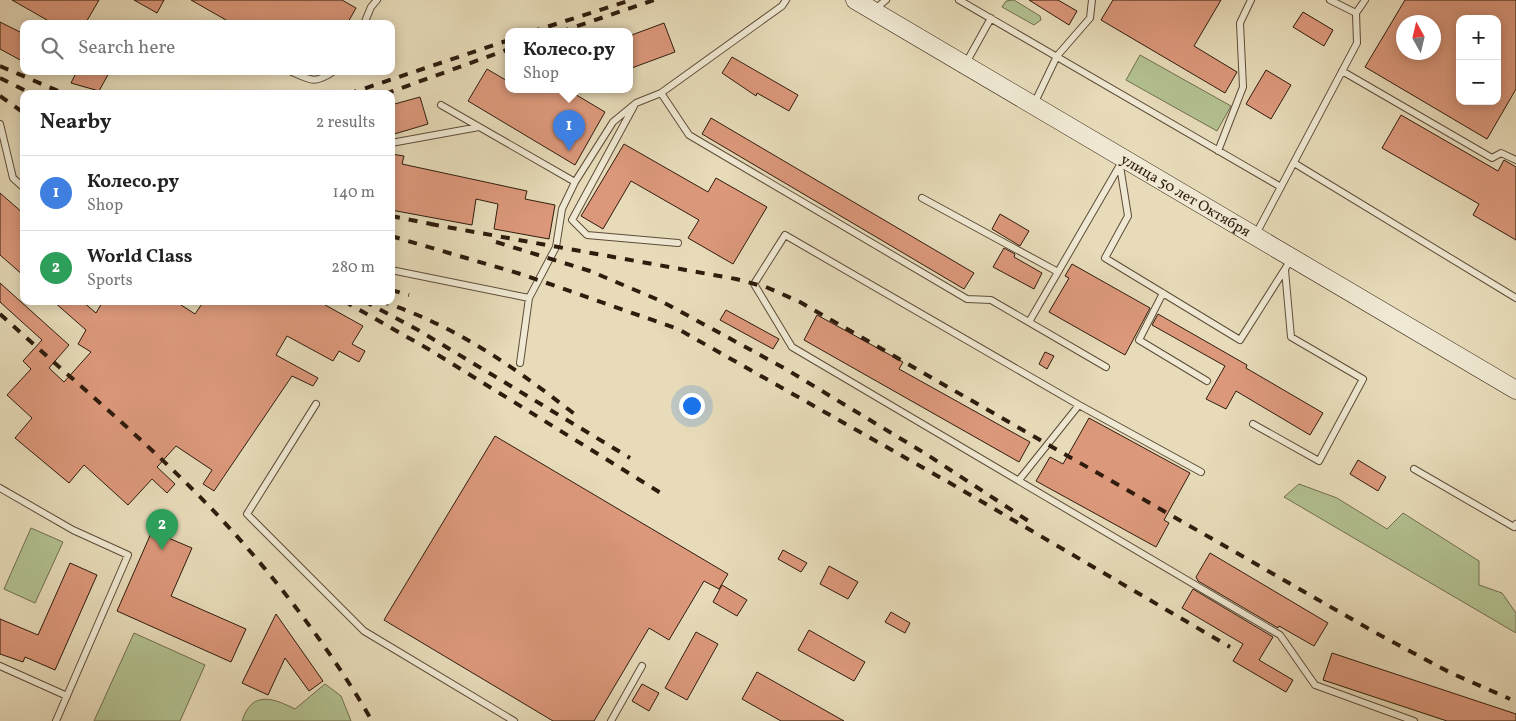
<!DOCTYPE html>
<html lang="en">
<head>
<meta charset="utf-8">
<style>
	body { margin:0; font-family:Vollkorn,serif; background:#f6f6f6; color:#222 }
	.controls { position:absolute; right:15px; top:15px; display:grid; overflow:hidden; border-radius:10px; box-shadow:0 2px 12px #0003 }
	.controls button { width:45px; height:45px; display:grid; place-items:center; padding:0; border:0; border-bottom:1px solid #e0e0e0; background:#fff; color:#222; font:25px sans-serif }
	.compass { position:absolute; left:1396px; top:15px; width:45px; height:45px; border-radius:50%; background:#fff; box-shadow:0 2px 12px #0003; rotate:352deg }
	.you { position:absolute; left:691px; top:405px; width:18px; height:18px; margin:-12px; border:4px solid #fff; border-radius:50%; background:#1a73e8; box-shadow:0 0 0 8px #1a73e833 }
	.badge { display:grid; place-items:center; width:32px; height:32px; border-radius:50%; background:#8f2418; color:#fff; font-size:16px; font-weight:700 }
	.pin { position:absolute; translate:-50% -41px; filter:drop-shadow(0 1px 2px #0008) }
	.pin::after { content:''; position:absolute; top:26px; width:18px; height:15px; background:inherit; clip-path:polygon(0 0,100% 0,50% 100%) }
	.popup { position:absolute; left:505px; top:28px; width:128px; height:65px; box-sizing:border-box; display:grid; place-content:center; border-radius:10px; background:#fff; filter:drop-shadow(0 1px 4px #0005); font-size:16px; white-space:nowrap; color:#767676 }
	.popup b { font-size:19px; color:#222 }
	.popup::after { content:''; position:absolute; left:50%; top:100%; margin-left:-10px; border:10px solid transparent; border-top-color:#fff }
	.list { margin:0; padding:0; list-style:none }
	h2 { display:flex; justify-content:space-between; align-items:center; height:65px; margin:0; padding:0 20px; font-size:21px }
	h2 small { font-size:16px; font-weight:400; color:#767676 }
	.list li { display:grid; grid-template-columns:32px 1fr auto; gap:15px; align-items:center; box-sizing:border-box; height:75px; padding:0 20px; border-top:1px solid #e0e0e0 }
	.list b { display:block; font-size:19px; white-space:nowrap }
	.list p { margin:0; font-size:16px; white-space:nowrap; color:#767676 }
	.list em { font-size:16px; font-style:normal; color:#767676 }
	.icon { flex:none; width:28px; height:28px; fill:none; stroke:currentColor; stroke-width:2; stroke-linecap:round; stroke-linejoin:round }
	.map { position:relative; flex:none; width:1516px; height:721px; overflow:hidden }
	.search { position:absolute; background:#fff; box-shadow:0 2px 12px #0003; left:20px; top:20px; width:375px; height:55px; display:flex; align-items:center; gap:12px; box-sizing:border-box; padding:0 18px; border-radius:10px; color:#767676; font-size:19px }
	.panel { position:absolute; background:#fff; box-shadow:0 2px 12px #0003; left:20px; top:90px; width:375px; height:215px; border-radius:10px }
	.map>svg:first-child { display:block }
	.green { fill:#b3c191; stroke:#716e4f }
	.building { fill:#dc987b; stroke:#2f1c0d; fill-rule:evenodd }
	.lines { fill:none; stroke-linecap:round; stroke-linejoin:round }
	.service-casing { stroke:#5d4c38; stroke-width:8 }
	.secondary-casing { stroke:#2f1c0d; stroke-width:19 }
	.service { stroke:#efe8d2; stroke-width:6 }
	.secondary { stroke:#efe8d2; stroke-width:18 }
	.rail { stroke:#2f1c0d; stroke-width:4; stroke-dasharray:9 9; stroke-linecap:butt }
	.labels { text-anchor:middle; stroke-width:5; stroke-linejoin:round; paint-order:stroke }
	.street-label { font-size:15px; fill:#2f1c0d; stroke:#efe8d2 }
</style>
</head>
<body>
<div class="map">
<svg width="1516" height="721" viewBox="0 0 1516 721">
	<rect width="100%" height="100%" fill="#e7dbb9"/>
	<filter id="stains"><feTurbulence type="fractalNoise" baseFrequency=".004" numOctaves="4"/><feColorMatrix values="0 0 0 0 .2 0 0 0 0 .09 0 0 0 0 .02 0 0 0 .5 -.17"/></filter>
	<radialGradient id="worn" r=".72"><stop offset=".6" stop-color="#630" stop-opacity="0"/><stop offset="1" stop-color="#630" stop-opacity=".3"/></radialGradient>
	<path class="green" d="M1014,0L1040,16L1041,20L1034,25L1002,7L1006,1Z
		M1140,55L1231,106L1217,131L1126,80Z
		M1299,484L1337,498L1387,529L1403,513L1479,561V585L1502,593L1516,613V633L1284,497Z
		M31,528L63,542L35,603L4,589Z
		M134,633L205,665L180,721H94Z
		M325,684L341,696L351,721H242C252,690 273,698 295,709Z"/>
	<path class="building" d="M12,0H99L85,24H54Z
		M134,0H164L157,13Z
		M191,0H342L356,8L347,24H233Z
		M1029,0H1058L1077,11L1069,25Z
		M1113,0H1221L1194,46L1237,72L1225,93L1101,20Z
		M1405,0H1516V89L1487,139L1365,67ZM1460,19H1497V101H1460ZM1404,22H1434V52H1404Z
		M1303,12L1333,30L1324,46L1293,27Z
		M0,22L24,34V62L0,49Z
		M664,23L675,52L629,69V36Z
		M732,57L798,95L789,111L757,93L756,96L722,73Z
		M487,69L509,82V90H568L605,112L575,165L468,101Z
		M1266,70L1291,85L1271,119L1246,104Z
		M77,71H110L99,91L71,83Z
		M420,97L428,124L391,135V105Z
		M1401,115L1498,171L1504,160L1516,167V240L1473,215L1479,204L1382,148Z
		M711,118L974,273L964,289L702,134Z
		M624,144L708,192L716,178L767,207L733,264L688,238L699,220L631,181L603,229L581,216Z
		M391,154L404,156L402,164L527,191L525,199L555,205L549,239L494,229L498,204L476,199L472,225L391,210Z
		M0,193L24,214V276L0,255Z
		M1000,214L1029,231L1020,246L992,229Z
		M1004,248L1015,254L1014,257L1042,273L1034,289L993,267Z
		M1072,264L1150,308L1125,355L1049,312L1069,278L1065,276Z
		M0,283L69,345L49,368L64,382L91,352L78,344L86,330L53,301H82L96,313L103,301H175L195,314L204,301H318L363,326L352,344L365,351L359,362L339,351L333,361L287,336L276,355L318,378L313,386L292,376L214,491L203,484L212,470L176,446L157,467L175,484L167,493L152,479L128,505L84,465L69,483L15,438L32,418L7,395L31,369L23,361L42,340L0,302Z
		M726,310L779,339L773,349L720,320Z
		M1158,314L1247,365L1246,368L1323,413L1310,435L1236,391L1226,409L1206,399L1225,366L1152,325Z
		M817,315L903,362L899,369L1030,442L1019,462L804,340Z
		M1045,352L1054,356L1047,369L1039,364Z
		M1089,418L1190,473L1164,520L1169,523L1156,547L1036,481L1050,457L1063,464Z
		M495,436L728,574L719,589L704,581L669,640L649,628L594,721H553L384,620Z
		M1358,460L1386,477L1378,491L1350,474Z
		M152,531L192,548L171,596L246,629L231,662L117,611Z
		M783,550L807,563L801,572L778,559Z
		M1210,553L1328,623L1314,646L1279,626L1278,628L1198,581L1196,577Z
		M70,563L97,575L55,670L25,657L23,662L0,654V619L38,635Z
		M829,566L858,582L848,599L820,584Z
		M722,585L747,600L737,616L713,602Z
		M1193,589L1273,637L1259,660L1293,680L1286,692L1233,661L1243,644L1182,608Z
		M891,612L910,623L905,633L885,622Z
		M276,614L323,681L309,691L285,658L268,695L242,683Z
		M809,630L865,662L854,681L798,650Z
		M696,632L718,644L687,700L665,688Z
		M1332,653L1516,714V721H1447L1323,680Z
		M757,672L844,721H781L742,699Z
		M642,684L659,693L649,711L632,701Z"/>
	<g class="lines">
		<g class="service-casing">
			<path id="service" d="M959,0L1281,187
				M875,9L886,0
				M1356,13L1365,0
				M364,24L371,7L377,0
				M966,63L991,18
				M290,71C310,80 314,85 334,71
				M1342,71L1492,158L1501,153L1516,160
				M661,93L689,135L967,299L991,300L1106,367
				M1034,104L1057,56L1090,18L1092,0
				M441,105L575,182
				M634,106L572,220L587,235L678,243
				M0,124L13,178L24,188
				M391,143L479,127
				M1218,151L1243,87L1240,23L1251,0
				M1294,163L1516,298
				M1120,166L1128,216L1105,258L1240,340L1292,258
				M922,198L1058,272
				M1256,234L1357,43L1356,13L1330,0
				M391,270L529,298L556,247L562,209L575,182L613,122L636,103L661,93L782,6L786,0
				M1163,293L1139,340L1207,381
				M1029,322L1120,165
				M520,363L529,298
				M316,404L247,514L364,631L514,721
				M1253,424L1319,461L1363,379L1291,337L1285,270
				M1414,469L1514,527L1516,524
				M1201,472L1079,405L785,235L754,284L792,347L1280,635L1315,685L1414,721
				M1019,480L1079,405
				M0,488L73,530L128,555L56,721
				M0,666L67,696
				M611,721L642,666"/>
		</g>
		<g class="secondary-casing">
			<g id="secondary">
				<path id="s1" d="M855,0L1516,390"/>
			</g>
		</g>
		<use href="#service" class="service"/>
		<use href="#secondary" class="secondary"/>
		<path class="rail" d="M531,32L631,0
			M560,32L654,0
			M0,66L65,94
			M0,78L32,94
			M348,94L509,40
			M385,94L509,49
			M0,96L24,113
			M391,216L436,225
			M430,224L736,279L766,287L800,302L1376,633L1451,673L1510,699
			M391,236L524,275L678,329L950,483L1230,647
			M496,242L590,271L661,301L784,368L926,454L1033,524
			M391,290L409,295
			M344,301L430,350L664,495
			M364,301L418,330L630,458
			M380,301C457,326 514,367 577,416
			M0,314C69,377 142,437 207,504C267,566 329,646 372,721"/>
	</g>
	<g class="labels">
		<g class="street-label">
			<text dy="5" stroke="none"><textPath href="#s1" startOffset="384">улица 50 лет Октября</textPath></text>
		</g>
	</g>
	<rect width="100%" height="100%" filter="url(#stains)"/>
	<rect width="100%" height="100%" fill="url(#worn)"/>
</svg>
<div class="controls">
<button>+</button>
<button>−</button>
</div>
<svg class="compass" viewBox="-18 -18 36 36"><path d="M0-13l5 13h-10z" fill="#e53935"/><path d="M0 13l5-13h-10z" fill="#767676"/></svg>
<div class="you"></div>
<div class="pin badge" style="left:569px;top:151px;background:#3f7fe0">1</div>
<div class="popup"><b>Колесо.ру</b>Shop</div>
<div class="pin badge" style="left:162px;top:550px;background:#2e9e5b">2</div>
<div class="search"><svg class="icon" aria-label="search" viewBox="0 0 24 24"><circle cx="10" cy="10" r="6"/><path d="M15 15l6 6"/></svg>Search here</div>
<section class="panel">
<h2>Nearby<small>2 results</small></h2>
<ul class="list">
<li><span class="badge" style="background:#3f7fe0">1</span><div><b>Колесо.ру</b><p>Shop</p></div><em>140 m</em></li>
<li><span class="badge" style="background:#2e9e5b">2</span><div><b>World Class</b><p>Sports</p></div><em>280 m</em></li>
</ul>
</section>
</div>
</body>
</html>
